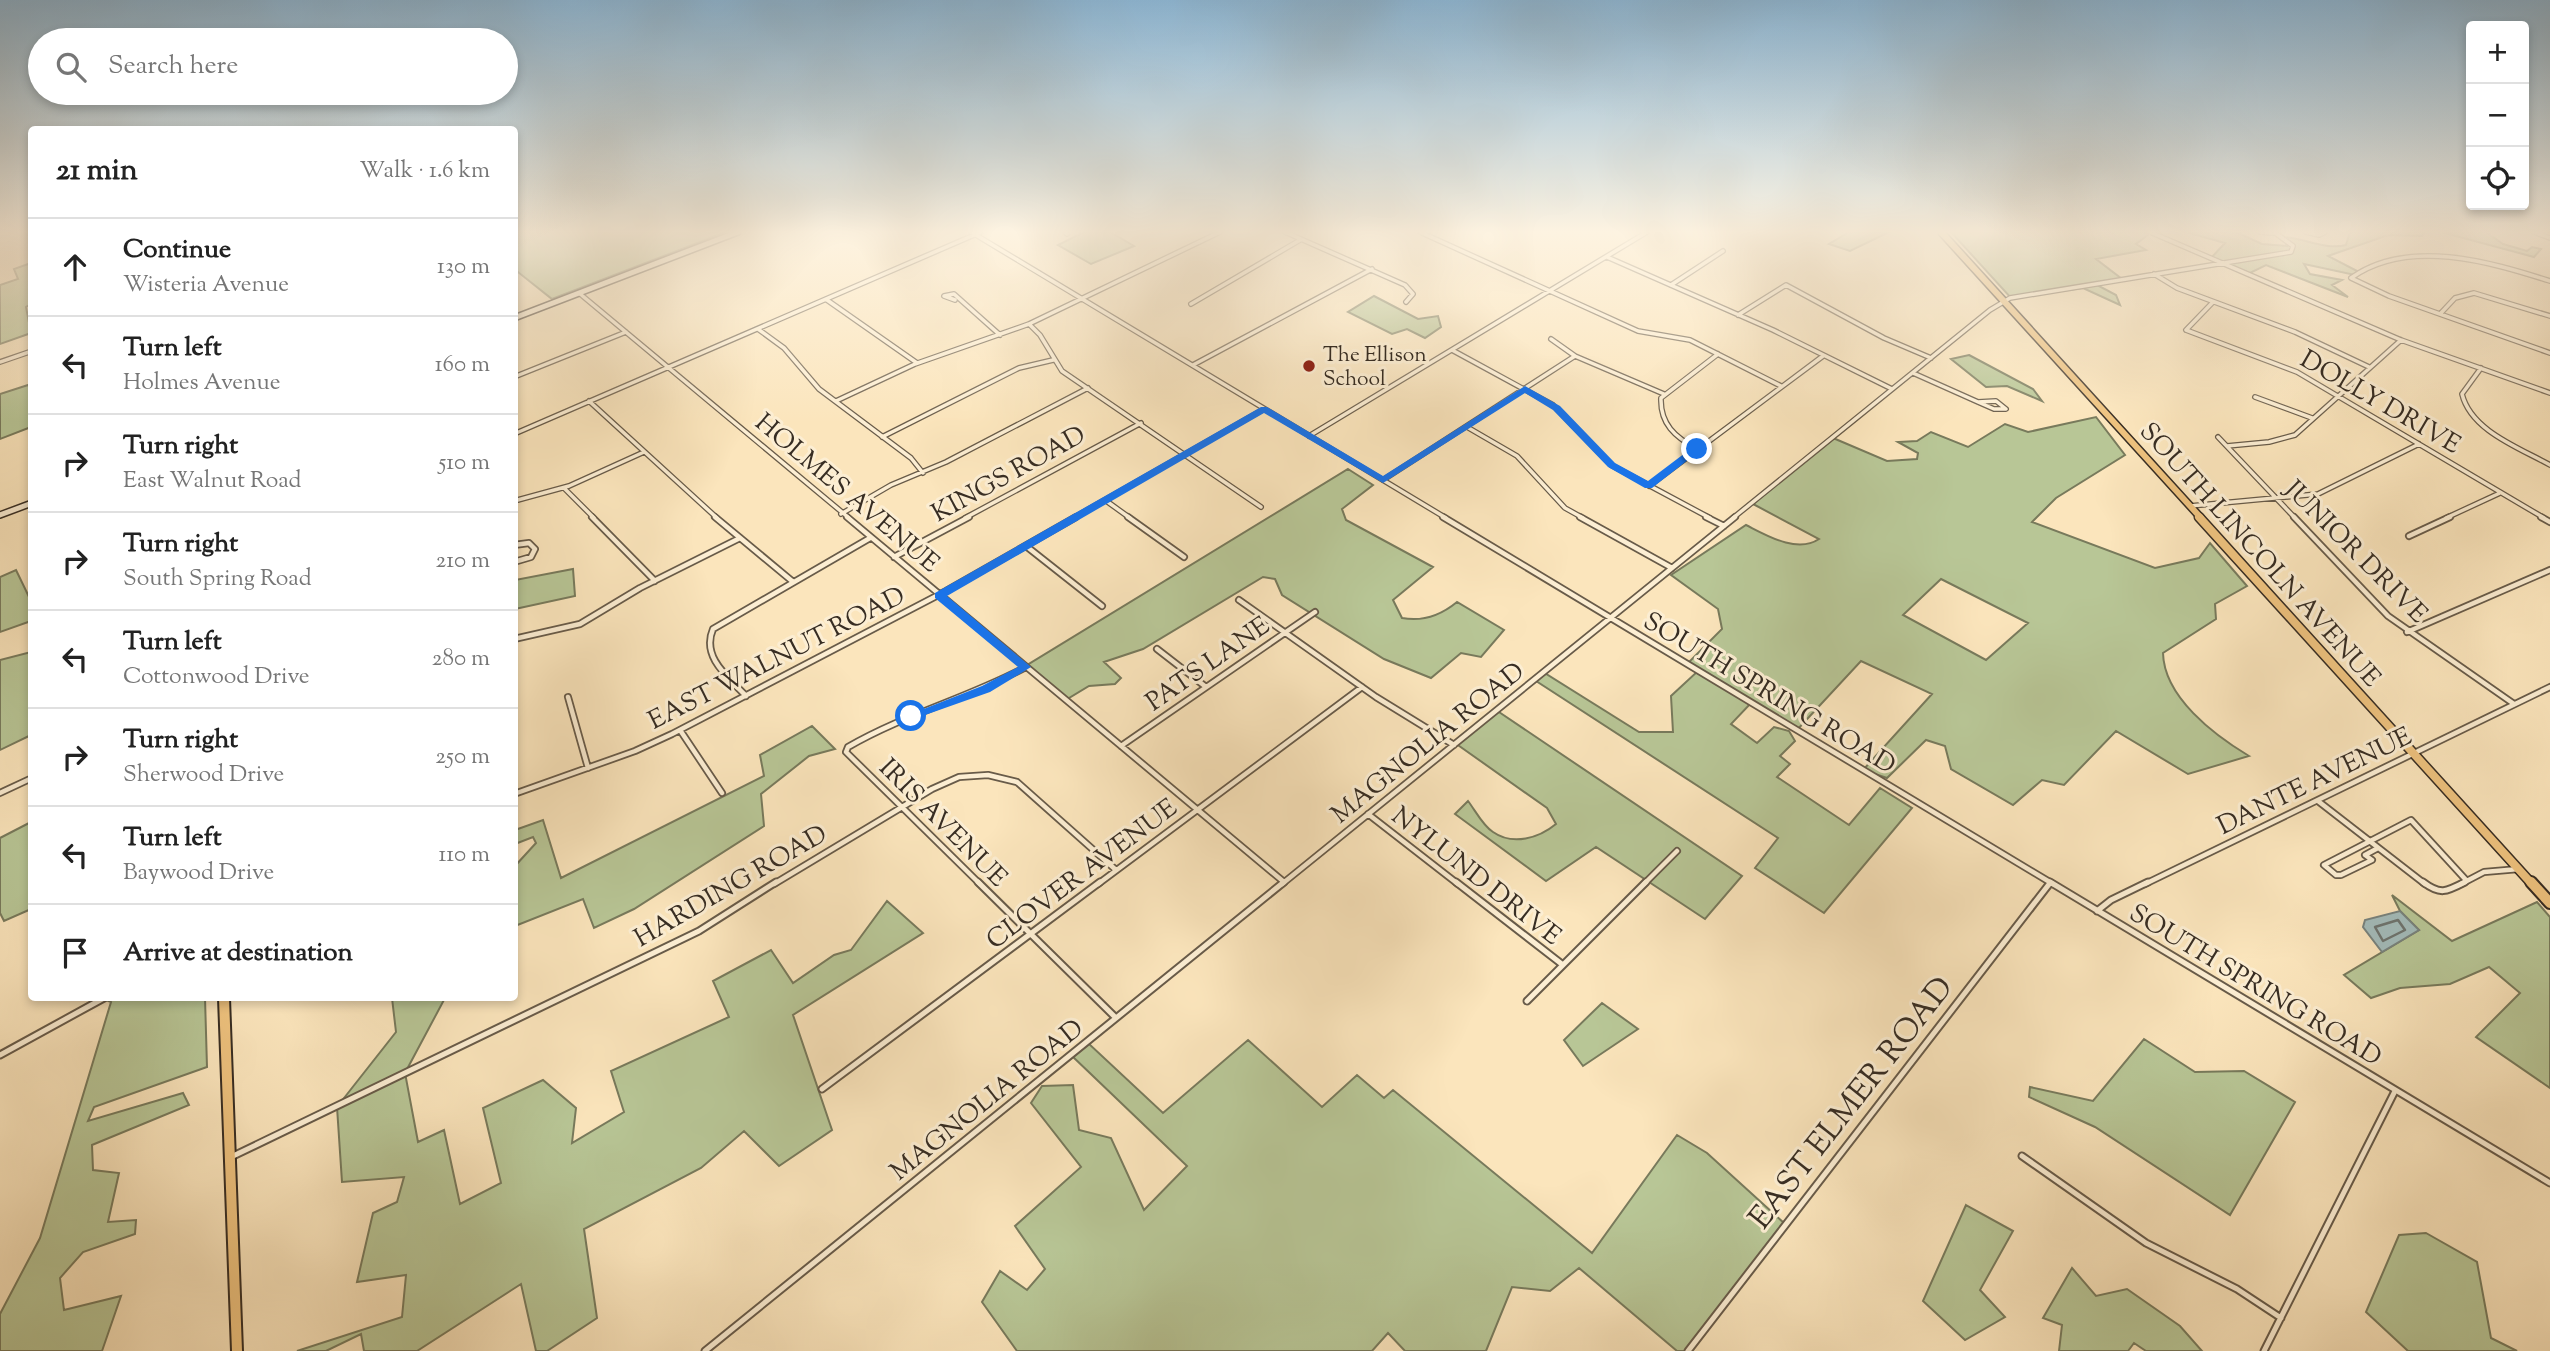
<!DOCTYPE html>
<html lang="en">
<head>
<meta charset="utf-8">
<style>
	body { margin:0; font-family:"Sorts Mill Goudy",serif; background:#f2f2f2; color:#222 }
	.controls { position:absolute; right:21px; top:21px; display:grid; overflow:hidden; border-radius:7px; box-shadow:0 4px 10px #0003 }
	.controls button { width:63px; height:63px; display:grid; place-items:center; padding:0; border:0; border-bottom:2px solid #e0e0e0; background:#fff; color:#222; font:35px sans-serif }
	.stop { position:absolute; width:21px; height:21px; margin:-16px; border:5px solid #1a73e8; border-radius:50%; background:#fff }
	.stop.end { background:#1a73e8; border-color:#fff; box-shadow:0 2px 7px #0008 }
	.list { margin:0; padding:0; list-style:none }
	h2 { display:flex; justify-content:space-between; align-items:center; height:91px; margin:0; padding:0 28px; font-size:30px }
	h2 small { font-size:23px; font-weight:400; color:#767676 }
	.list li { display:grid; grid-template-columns:46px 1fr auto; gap:21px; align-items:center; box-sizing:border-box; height:98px; padding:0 28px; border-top:2px solid #e0e0e0 }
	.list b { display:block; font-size:26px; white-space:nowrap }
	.list p { margin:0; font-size:23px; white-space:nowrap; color:#767676 }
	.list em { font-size:23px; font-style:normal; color:#767676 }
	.icon { flex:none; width:38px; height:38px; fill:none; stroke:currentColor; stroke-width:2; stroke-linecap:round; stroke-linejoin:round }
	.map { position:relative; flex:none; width:2550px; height:1351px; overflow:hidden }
	.search { position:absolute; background:#fff; box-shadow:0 4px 10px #0003; left:28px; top:28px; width:490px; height:77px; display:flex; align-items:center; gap:18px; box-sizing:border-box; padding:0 24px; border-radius:38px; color:#767676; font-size:26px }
	.panel { position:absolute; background:#fff; box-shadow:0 4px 10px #0003; left:28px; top:126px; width:490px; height:875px; border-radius:7px }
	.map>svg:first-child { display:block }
	.green { fill:#b8c696; stroke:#787a5c; stroke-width:2; fill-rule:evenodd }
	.water { fill:#a3bcbb; stroke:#78837e; stroke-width:2 }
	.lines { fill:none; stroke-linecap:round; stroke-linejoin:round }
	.shore { stroke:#6d746f; stroke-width:2.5 }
	.street-far2-casing { stroke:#685b49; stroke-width:6 }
	.street-far1-casing { stroke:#685b49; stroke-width:8 }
	.street-casing { stroke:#685b49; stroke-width:9 }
	.secondary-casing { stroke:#372d23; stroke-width:8 }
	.primary-far2-casing { stroke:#372d23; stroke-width:9 }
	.primary-far1-casing { stroke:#372d23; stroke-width:11 }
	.primary-casing { stroke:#372d23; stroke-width:14 }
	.street-far2 { stroke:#fceed3; stroke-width:3.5 }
	.street-far1 { stroke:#fceed3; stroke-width:4.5 }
	.street { stroke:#fceed3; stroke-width:5 }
	.secondary { stroke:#fceed3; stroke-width:5 }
	.primary-far2 { stroke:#eec27e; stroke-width:6 }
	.primary-far1 { stroke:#eec27e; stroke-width:8 }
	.primary { stroke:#eec27e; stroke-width:10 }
	.route { fill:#1a73e8 }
	.poi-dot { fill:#8f2418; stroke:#fceed3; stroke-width:2.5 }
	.labels { text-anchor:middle; stroke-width:6; stroke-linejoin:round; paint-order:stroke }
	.far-poi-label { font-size:21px; fill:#372d23; stroke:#fceed3; text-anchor:start }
	.street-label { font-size:26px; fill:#372d23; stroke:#fceed3 }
	.near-street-label { font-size:32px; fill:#372d23; stroke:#fceed3 }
</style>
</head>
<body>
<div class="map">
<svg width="2550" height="1351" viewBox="0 0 2550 1351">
	<rect width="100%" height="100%" fill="#fbe5bc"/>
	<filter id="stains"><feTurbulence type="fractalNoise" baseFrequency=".00286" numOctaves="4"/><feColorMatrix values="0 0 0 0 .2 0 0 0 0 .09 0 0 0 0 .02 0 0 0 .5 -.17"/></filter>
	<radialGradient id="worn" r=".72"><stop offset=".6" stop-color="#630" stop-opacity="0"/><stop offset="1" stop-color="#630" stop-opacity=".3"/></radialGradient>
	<path class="green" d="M515,232H726L552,299L518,272L515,273Z
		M1084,232H1110L1134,246L1091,264L1058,245Z
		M1849,232H1889L1850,251L1829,244Z
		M1951,232H2144L2149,234L2136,244L2146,250L2096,259L2122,279L2095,284L2116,295L2120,305L2083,288L2011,298Z
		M2186,232H2236L2262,244L2287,246L2283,237C2305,238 2324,250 2346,245L2350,232H2425L2422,236L2388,235L2328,256L2359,272L2355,275L2304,264L2310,274L2342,280L2332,285L2348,297L2266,265L2248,274L2211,258L2225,243Z
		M2441,232H2486L2503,244L2527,251L2532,247L2541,249L2534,257Z
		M31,263V304L26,307L31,333L0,344V285L18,279L14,269Z
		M1374,296L1418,319L1438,316L1441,327L1425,338L1407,329L1392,334L1348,312Z
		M1969,355L2033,389L2042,401L2007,386L1986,387L1951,359Z
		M28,385L31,390V427L0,439V394Z
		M2096,417L2125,455L2056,498L2032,522L2155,568L2199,558L2210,543L2247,586L2215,604L2216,619L2163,653C2164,697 2214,735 2249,756L2188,774L2116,731L2064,785L2042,780L2013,805L1951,769L1945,746L1926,740L1887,778L1863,770L1932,694L1861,661L1797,730L1751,703L1731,724L1757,743L1774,727L1789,731L1795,741L1780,756L1790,764L1777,777L1849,825L1880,788L1912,808L1824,913L1755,868L1778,838L1533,679L1543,672L1639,732H1673L1671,696L1698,671L1687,664L1722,629L1718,609L1671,575L1746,525C1766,535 1797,554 1819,539L1753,504L1833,438L1887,461L1917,459L1918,453L1898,442L1917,441L1931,432L1968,447L2005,424L2028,432ZM1941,579L2028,623L1986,660L1903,615Z
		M1348,469L1373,485L1342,509L1346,520L1433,567L1393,600L1402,618C1423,622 1440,616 1457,602L1504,630L1481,657L1461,653L1431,678L1384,659L1282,595L1275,579L1263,577L1143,649L1104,662L1121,678L1115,684L1089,686L1064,701L1024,667Z
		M573,569L575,596L515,609V580Z
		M16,570L31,601V621L0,632V577Z
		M31,652V735L0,750V660Z
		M1496,710L1742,876L1705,919L1596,847L1546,881L1455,814L1468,801C1475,810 1483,826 1493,832C1513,846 1539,838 1556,824L1547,808L1455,743Z
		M812,726L835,749L809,756L761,794L764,826L634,909L594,928L583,899L515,926V866L536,843L533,837L515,844V830L543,820L561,878L764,776L760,755Z
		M31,822V909L4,921L0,913V838Z
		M2392,895L2452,941L2537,902L2550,917V1088L2476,1037L2520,993L2489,967L2450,984L2400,988L2371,998L2344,975L2419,930L2400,911Z
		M887,901L923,933L793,1015L832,1130L779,1166L744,1131L701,1168L584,1229L597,1318L547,1351H536L521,1284L417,1351H364L361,1334L326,1351H297L402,1317L406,1275L357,1282L373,1213L397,1202L404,1177L342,1182L337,1107L396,1032L392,998H445L405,1073L418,1142L444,1130L460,1204L501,1183L483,1108L543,1080L576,1108L572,1143L624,1112L611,1071L729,1017L713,981L771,950L793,983L834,955L851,950Z
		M101,998H205L207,1067L94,1107L88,1121L183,1093L189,1105L92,1145L93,1170L119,1173L108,1222L136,1220L135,1234L83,1252L60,1278L64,1310L121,1296L102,1351H0V1314L40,1238L111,1002Z
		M1602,1003L1638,1029L1583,1066L1564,1040Z
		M2144,1039L2195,1072L2244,1071L2295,1102L2230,1215L2095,1127L2029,1097L2030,1087L2093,1101Z
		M1248,1040L1322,1107L1357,1075L1384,1098L1393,1090L1592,1253L1677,1135L1707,1153L1785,1224L1689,1351H1677L1579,1268L1550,1291L1512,1287L1486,1351H1405L1388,1333L1372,1351H1017L982,1302L1000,1271L1027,1290L1045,1269L1015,1226L1081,1167L1031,1103L1042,1086L1073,1085L1079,1130L1111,1138L1144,1210L1187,1166L1071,1055L1087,1042L1163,1113Z
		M1966,1205L2013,1231L1980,1290L2005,1317L1965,1340L1923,1301Z
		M2426,1233L2477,1262L2491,1338L2517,1351H2408L2366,1312L2399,1235Z
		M2072,1268L2096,1296L2127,1289L2180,1326L2202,1351H2146L2134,1343L2128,1351H2059L2062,1325L2043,1318Z"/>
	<path class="water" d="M2400,911L2419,930L2382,952L2363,927L2365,920Z"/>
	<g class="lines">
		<path class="shore" d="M2398,920L2405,930L2383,941L2375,927Z"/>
		<g class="street-far2-casing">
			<path id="street-far2" d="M971,232L1446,518
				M1065,232L1067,234
				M1285,232L1405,285L1413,294L1406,302
				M1420,232L1638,331L1690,340L1781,386
				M2150,232L2401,340L2550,393
				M2260,232L2274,233
				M2306,232L2319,235L2325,232
				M2534,232L2550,238
				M1607,257L1773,330L1892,389
				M2154,274L2177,288L2295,332L2369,367
				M2550,281C2490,262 2408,237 2351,278L2389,296L2550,353
				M1671,285L1723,251
				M579,293L849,518
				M827,300L917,363
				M955,300L944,296L954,294L1000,335
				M2213,302L2186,330L2297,372L2544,518
				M1191,304L1300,240
				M2441,313L2455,298L2474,293L2550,316
				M1738,315L1786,285L1884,338L1931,358
				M1029,324L1040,335L1062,371L1261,507
				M758,329L784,348L819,389L911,458L923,473
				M1551,339L1575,356L1664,394
				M1452,350L1553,405L1611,465L1710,518
				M0,362L32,351
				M1193,365L1372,269
				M2481,368L2462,394C2471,431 2520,448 2550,465
				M1913,373L1978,402
				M514,377L626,332
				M2255,397L2312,418
				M589,401L717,518
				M836,401L915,364L1029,324L1220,232
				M1996,401L2006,409H1994L1978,402Z
				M1467,427L1517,456L1565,508L1583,518
				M514,434L981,232
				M1309,436L1647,232
				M882,437L1019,368L1053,360
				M2218,437L2295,518
				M2227,446L2269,442L2295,435L2401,340
				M1697,449C1675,437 1660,424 1661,398L1718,354
				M1383,480L1575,356
				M1649,486L1823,356
				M564,488L594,518
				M1105,500L1130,518
				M514,501L569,486L644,452
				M2190,506L2318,494L2419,444
				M841,514L891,485L946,462L1088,388
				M965,518L1141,423
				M1073,518L1264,409
				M1733,518L1990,310L2010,298L2291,252L2293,246L2274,232
				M2446,518L2500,493"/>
		</g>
		<g class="street-far1-casing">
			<path id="street-far1" d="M592,517L655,581
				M715,517L792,581
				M847,517L1284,882
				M1128,517L1184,557
				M1443,517L2053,884
				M1580,517L1672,568
				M1706,517L1724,526
				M2294,517L2388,616L2514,704
				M2541,517L2550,522
				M2409,536L2450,517
				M514,545L529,543L535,549L531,557L514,562
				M1026,546L1102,606
				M894,557L969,517
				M1239,600L1376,697L1454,745
				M2407,632L2550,570
				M514,639L580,624L640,588L740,538
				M1157,649L1206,687
				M746,696C728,677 701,657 713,629L870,538
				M568,697L588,768
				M680,730L722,793
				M1121,746L1315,612
				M0,793L32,778
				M514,794L635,751L672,734L946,591L1076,517
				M2318,801L2425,884
				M1368,814L1458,884
				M2378,848L2365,855L2372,860L2341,875H2336L2324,865L2411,820L2466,880
				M774,884L932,789L959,777L988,775L1017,782L1116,870
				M980,884L846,752L848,747C905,714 968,698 1026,667
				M1098,884L1362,687
				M1282,884L1735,517
				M1644,884L1677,851
				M2145,884L2550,687
				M2461,884L2484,872L2519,869"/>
		</g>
		<g class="street-casing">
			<path id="street" d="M978,882L1116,1018
				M1456,882L1563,965
				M2050,882L2550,1183
				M2423,882C2440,895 2446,892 2465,882
				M2097,911L2111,900L2148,882
				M1527,1001L1646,882
				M0,1055L104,998
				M822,1089L1100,882
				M2022,1156L2146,1243L2237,1289L2281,1318
				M231,1157L699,931L776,882
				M705,1351L1284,882
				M1688,1351L2050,883
				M2264,1351L2395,1091"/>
		</g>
		<g class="secondary-casing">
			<path id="secondary" d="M514,318L738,232
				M0,515L32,503"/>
		</g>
		<g class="primary-far2-casing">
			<path id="primary-far2" d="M1941,232L2201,518"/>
		</g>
		<g class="primary-far1-casing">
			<path id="primary-far1" d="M2199,517L2532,884"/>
		</g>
		<g class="primary-casing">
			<path id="primary" d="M2531,882L2550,903
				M224,998L237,1351"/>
		</g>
		<use href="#street-far2" class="street-far2"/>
		<use href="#street-far1" class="street-far1"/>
		<use href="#street" class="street"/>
		<use href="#secondary" class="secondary"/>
		<use href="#primary-far2" class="primary-far2"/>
		<use href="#primary-far1" class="primary-far1"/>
		<use href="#primary" class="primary"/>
	</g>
	<linearGradient id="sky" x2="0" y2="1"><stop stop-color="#8cb7d6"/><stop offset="0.55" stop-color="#fdf3e1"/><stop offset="1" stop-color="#fdf3e1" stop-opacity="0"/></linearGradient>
	<rect width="2550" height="422" fill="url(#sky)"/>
	<path class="route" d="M1525,386L1560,406L1615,463L1648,481L1693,447L1702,449L1652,488H1645L1608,467L1553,410L1525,393L1383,483L1264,413L947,596L1031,667L990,692L911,720L906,716L982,686L1018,667L935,598V593L1261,407H1267L1383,476Z"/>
	<circle class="poi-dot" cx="1309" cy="366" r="7"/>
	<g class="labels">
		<g class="far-poi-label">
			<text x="1323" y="361">The Ellison<tspan x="1323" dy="24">School</tspan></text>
		</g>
		<g class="street-label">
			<text transform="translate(2381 401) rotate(30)" y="9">DOLLY DRIVE</text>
			<text transform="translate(1008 473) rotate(-29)" y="9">KINGS ROAD</text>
			<text transform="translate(848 492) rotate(40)" y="9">HOLMES AVENUE</text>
			<text transform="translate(2357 551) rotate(45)" y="9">JUNIOR DRIVE</text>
			<text transform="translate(2261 554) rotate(48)" y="9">SOUTH LINCOLN AVENUE</text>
			<text transform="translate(776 657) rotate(-27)" y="9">EAST WALNUT ROAD</text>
			<text transform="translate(1207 663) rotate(-35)" y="9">PATS LANE</text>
			<text transform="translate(1770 692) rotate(31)" y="9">SOUTH SPRING ROAD</text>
			<text transform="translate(1427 742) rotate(-39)" y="9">MAGNOLIA ROAD</text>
			<text transform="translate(2314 780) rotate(-26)" y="9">DANTE AVENUE</text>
			<text transform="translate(944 822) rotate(45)" y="9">IRIS AVENUE</text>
			<text transform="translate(1081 873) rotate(-37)" y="9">CLOVER AVENUE</text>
			<text transform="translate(1477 875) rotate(38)" y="9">NYLUND DRIVE</text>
			<text transform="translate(730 885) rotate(-30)" y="9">HARDING ROAD</text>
			<text transform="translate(2256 984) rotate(31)" y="9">SOUTH SPRING ROAD</text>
			<text transform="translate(986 1099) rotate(-39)" y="9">MAGNOLIA ROAD</text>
		</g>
		<g class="near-street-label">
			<text transform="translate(1850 1102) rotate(-52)" y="11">EAST ELMER ROAD</text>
		</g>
	</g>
	<rect width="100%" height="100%" filter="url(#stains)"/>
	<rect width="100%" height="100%" fill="url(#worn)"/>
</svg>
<div class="controls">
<button>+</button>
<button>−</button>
<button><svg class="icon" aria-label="locate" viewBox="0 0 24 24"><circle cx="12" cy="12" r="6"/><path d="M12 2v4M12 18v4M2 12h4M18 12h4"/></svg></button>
</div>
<div class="stop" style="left:911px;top:716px"></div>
<div class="stop end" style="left:1697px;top:449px"></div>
<div class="search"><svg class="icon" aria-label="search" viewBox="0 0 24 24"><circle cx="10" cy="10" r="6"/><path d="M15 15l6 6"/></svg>Search here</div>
<section class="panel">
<h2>21 min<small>Walk · 1.6 km</small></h2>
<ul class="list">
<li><svg class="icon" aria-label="ahead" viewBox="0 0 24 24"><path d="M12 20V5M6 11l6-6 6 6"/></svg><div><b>Continue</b><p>Wisteria Avenue</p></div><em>130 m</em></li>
<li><svg class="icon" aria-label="left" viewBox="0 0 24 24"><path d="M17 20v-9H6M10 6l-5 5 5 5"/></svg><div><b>Turn left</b><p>Holmes Avenue</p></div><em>160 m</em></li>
<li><svg class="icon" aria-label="right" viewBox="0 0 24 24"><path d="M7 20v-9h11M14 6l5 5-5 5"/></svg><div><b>Turn right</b><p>East Walnut Road</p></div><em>510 m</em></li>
<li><svg class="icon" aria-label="right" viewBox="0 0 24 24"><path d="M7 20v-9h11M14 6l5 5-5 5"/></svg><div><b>Turn right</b><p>South Spring Road</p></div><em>210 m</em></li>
<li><svg class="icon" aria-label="left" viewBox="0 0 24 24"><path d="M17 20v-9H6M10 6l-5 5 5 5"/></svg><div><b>Turn left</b><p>Cottonwood Drive</p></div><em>280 m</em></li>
<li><svg class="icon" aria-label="right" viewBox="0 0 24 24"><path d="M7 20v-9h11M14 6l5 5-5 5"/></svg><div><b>Turn right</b><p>Sherwood Drive</p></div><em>250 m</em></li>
<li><svg class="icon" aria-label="left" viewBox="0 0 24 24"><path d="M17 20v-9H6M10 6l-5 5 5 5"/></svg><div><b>Turn left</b><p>Baywood Drive</p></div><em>110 m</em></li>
<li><svg class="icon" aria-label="arrive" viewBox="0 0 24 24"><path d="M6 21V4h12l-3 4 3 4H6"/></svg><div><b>Arrive at destination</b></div></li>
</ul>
</section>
</div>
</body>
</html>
